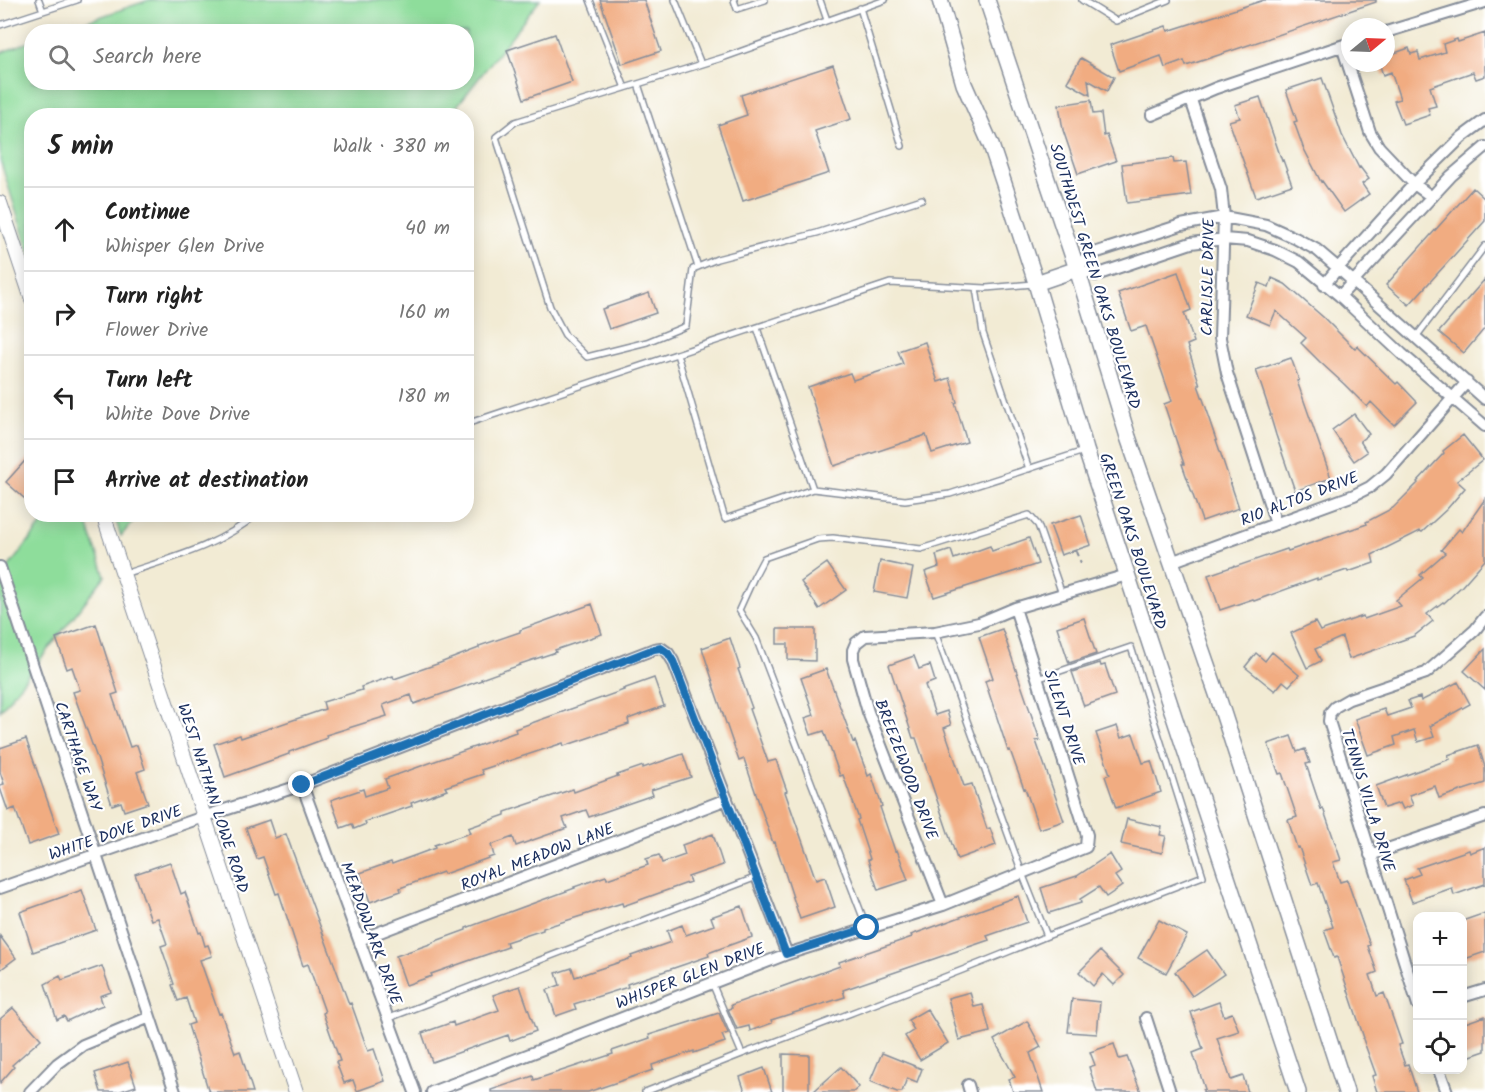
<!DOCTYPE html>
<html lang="en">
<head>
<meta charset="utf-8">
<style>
	body { margin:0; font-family:Kalam,sans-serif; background:#f2f2f2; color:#222 }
	.controls { position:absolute; right:18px; bottom:18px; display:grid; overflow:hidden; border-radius:12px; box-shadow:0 3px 15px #0003 }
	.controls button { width:54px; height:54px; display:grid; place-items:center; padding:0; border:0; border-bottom:2px solid #e0e0e0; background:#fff; color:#222; font:30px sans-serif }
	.compass { position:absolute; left:1341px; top:18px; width:54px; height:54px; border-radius:50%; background:#fff; box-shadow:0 3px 15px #0003; rotate:71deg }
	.stop { position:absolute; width:18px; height:18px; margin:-14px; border:4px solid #1f6fb2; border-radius:50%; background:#fff }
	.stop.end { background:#1f6fb2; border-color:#fff; box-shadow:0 2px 6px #0008 }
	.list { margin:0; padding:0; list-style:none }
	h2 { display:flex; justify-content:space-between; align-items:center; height:78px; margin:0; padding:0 24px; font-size:26px }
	h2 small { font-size:20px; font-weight:400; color:#767676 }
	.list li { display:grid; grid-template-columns:39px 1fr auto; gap:18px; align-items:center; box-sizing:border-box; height:84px; padding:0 24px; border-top:2px solid #e0e0e0 }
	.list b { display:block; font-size:22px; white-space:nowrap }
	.list p { margin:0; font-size:20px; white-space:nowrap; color:#767676 }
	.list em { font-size:20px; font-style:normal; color:#767676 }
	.icon { flex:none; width:33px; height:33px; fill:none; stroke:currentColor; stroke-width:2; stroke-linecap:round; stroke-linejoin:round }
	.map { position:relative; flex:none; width:1485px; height:1092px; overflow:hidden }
	.search { position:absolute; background:#fff; box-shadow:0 3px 15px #0003; left:24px; top:24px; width:450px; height:66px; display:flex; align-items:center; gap:15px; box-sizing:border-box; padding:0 21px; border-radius:24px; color:#767676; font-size:22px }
	.panel { position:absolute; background:#fff; box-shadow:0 3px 15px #0003; left:24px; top:108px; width:450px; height:414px; border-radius:24px }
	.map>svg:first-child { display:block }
	.green { fill:#8edd9b; stroke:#54867c; stroke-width:1.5 }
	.building { fill:#f1ac81 }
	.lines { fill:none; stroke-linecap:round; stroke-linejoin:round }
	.service-casing { stroke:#868d99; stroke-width:8 }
	.minor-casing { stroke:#868d99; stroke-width:14 }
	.tertiary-casing { stroke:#868d99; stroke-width:16 }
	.secondary-casing { stroke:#868d99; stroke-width:18 }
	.path { stroke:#868d99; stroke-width:2; stroke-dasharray:4.5 4.5; stroke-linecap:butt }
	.service { stroke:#fff; stroke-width:5 }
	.minor { stroke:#fff; stroke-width:10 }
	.tertiary { stroke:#fff; stroke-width:14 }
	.secondary { stroke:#fff; stroke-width:15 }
	.route { stroke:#1f6fb2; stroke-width:8 }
	.labels { text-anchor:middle; stroke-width:4.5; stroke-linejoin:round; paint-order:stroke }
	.street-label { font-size:16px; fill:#1b2f5e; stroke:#fff }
</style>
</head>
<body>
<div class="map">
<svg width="1485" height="1092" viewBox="0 0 1485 1092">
	<rect width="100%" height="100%" fill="#fff"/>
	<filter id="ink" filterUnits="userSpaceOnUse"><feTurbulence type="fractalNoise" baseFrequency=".0167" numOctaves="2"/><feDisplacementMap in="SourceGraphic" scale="12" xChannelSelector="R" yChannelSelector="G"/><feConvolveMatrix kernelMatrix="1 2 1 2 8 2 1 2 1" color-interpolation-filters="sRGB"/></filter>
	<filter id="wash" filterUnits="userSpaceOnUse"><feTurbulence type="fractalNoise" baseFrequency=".008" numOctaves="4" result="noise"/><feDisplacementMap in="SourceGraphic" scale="24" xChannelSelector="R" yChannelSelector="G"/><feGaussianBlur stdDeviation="1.35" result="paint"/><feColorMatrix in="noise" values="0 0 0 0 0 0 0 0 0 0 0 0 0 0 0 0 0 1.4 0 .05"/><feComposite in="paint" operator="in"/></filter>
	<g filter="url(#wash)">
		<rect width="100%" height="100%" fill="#f2ebd4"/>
		<path class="green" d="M149,0H540L450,115L32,116L31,258L0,160V53L31,41L32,82H466V32L59,31Z
			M49,515H84L105,576L0,711V578Z
			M114,515V514L138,515L121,536Z"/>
		<g id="blocks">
			<path class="building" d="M600,0H644L661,51L622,64Z
				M1264,0H1376V2L1186,66L1184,61L1165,68L1161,56L1119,71L1110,45L1166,26L1168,31Z
				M1485,33V76L1476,79L1473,72L1430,87L1436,106L1428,108L1430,115L1403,124L1394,101L1400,99L1391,72L1383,75L1379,63H1386V56L1409,48L1411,54L1418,52L1420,60L1445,52L1443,44L1457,39L1458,42Z
				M555,34L572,82L524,99L507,50Z
				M1081,58L1114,77L1107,91L1088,80L1090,95L1067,82Z
				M833,65L851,119L815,131L829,173L743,201L718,125L747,115L741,95Z
				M1322,78L1342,135L1359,168L1360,167L1369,179L1362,184L1369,194L1344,212L1322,181L1321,182L1303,147L1294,122L1297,121L1286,90Z
				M1260,97L1282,161L1283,160L1292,185L1256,197L1229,121L1240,118L1235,105Z
				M1091,100L1093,114L1101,113L1104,136L1107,135L1116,161L1078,174L1063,130L1059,105Z
				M1173,158L1174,163L1186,162L1191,195L1127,203L1122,164Z
				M1473,188L1485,199V221L1409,305L1386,285Z
				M1178,272L1191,310L1184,313L1194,342L1187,345L1200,385H1198L1209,416H1208L1239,508L1202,521L1182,464H1184L1164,404L1172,401L1146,326L1131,331L1118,293Z
				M1272,278L1285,284L1323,317L1355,349L1357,346L1396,384L1398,382L1417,402L1394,425L1371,402L1367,407L1344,384L1320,362L1301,343L1306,338L1276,311L1270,325L1246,315L1259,283L1269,287Z
				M1485,279V328L1464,353L1439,332Z
				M649,293L656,313L609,329L602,309Z
				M925,342L938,382L950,378L957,402L955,403L967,442L932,453L926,435L834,466L808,387L850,373L853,380L903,364L898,351Z
				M1291,358L1299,380L1297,381L1331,478L1295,491L1276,435L1270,415H1271L1256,370Z
				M1354,414L1369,434L1360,441L1367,452L1354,461L1332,430Z
				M1463,435L1483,460L1457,481L1465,488L1447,509L1422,532L1420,531L1372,555L1374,563L1348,572L1347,570L1317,580V578L1254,601L1253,599L1220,610L1208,575L1234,566L1235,567L1287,549L1288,551L1367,524L1366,522L1393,508L1418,483L1417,482L1444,453L1443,451Z
				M32,453V492L25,499L6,482Z
				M1485,499V560L1462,586L1444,603L1443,602L1427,614L1433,621L1414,636L1349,659L1342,637L1315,649L1321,661L1307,668L1291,633L1315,622L1320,631L1363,616L1364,619L1401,606L1396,600L1423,578L1420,575L1445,553L1441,550L1459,529L1462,532Z
				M1081,515L1091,545L1061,555L1050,525Z
				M1029,538L1038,564L934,597L925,572L939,567L936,555L951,550L954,559L990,546L992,551Z
				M880,561L913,568L907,598L874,592Z
				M827,563L846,590L819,609L801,582Z
				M592,604L602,634L555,650L556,652L520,664V665L481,679L482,680L414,704L411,695L383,705L387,716L326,735L327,738L289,752V754L225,777L214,744L240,735L241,738L325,709L323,702L362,690L361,687L393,676L394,679L440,663L479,648V646L520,632V630Z
				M1084,618L1096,654L1069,663L1057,627Z
				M96,624L118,693L112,695L130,747L137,745L145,769L137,772L148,803L124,811L121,802L112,805L97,758L73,692L80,690L72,667L67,669L56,638Z
				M777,629H815V661L788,660V644H777Z
				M1002,629L1040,740L1036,741L1064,821L1039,829L1025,788L1024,789L1010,750L1008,751L985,681L993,678L979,637Z
				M730,638L740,668L738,669L752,708L749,709L768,762L776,760L787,791L785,792L816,880L825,877L835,907L800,919L775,842L773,843L744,759L739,761L713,685H714L702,648Z
				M1485,649V690L1464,671Z
				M1272,652L1299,675L1289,686L1283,681L1275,691L1245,667L1256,653L1265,661Z
				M914,656L919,669L930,665L935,681L925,685L935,715L947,711L951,725L944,728L964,786L972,784L987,829L990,828L996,845L957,859L916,738H913L889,665Z
				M1100,663L1101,666L1105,665L1115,695L1084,706L1072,672Z
				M826,669L853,742L855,741L868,776L871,774L882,806L880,807L895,851L897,850L908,880L878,890L868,860L870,859L857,820L859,819L843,775L840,776L824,731L811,735L805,718L814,715L801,678Z
				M654,678L664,706L628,719L629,724L564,746L563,743L481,770L483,774L445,787L447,790L411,803L412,806L365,822L366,824L354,829L352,824L341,828L331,800L363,789L365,796L388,788L385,779L516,732L515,729L624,690L623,689Z
				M1458,682L1470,704L1430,726L1434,737L1418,742L1414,730L1394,737L1396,745L1368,755L1355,719L1384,709L1387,716L1411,708L1408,701L1420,697L1421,701Z
				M1117,726L1121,738L1133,734L1143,763L1151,761L1161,792L1116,808L1105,776L1110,774L1096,733Z
				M1291,736L1297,752L1305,749L1310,763L1306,764L1321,809L1323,808L1341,860L1333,862L1340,882L1347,880L1370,945L1368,946L1377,972L1370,975L1377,996L1384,993L1402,1044L1398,1045L1405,1065L1408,1064L1417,1092H1377L1372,1076L1376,1075L1363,1039L1364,1038L1337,957L1334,958L1324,930L1333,927L1318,883L1312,885L1299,847L1297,848L1288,820L1297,817L1282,773L1279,774L1268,744Z
				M26,739L59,834L28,845L15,808L8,811L0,788V785L4,784L0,772V748Z
				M1478,745L1485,767V783L1439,798L1435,786L1409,795L1413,805L1403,809L1400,803L1384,808L1376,786L1450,759L1448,755Z
				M683,754L691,777L651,790L653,795L589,817L586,810L563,818L567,828L516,846L513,837L491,845L494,856L444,874L443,872L400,888L401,891L370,902L360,873L391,862L392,864L435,848L434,845L470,833L468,828L505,815V812L573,789L574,792L618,776L617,775L643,766V768Z
				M1127,819L1162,827L1160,835L1166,836L1162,853L1121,844Z
				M269,820L275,838L286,834L349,1004L351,1003L368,1051L374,1049L385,1081L357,1091L353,1080L344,1083L336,1062L340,1061L323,1013L325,1012L308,964L303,966L279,893L276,894L263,857L257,859L246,828Z
				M713,834L723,865L688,877L690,882L623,906L622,903L543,928V930L506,942L508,947L431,974L432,976L406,985L396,956L433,943V942L466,930V928L575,888L574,887L606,876L607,879L648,865L646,859L659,855L662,863L685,855L682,845Z
				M1485,847V884L1454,895L1452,888L1412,902L1404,880L1420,874L1417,868L1469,850L1470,853Z
				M1110,854L1121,872L1115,876L1122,886L1106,897L1099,887L1080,899L1081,903L1049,913L1041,888L1077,876Z
				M170,862L181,894L185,892L199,933L201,932L205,946L208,945L212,956L200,960L219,1014L221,1013L235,1053L240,1051L253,1092H209L188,1025L194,1023L186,998L178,1001L172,985L174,984L161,946L167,944L158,918L151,920L135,874Z
				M82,890L96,930L33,952L20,912Z
				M1018,896L1027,922L987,936L989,940L843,990L845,997L771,1020L772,1023L750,1031L749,1026L737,1029L728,1009L732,1008L731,1005L840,966L839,962L912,937L911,935Z
				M742,906L752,937L708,953L709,956L627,984L628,987L574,1004L576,1009L556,1016L547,990L560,985L556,973L572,968L575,977L632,958L631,956L671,942L667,931L682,925L686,935L714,925L711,917Z
				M1485,913V952L1462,960V921Z
				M1159,920L1187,935L1166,973L1138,958Z
				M0,936L16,958L0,970Z
				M1207,950L1224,974L1192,996L1175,972Z
				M1100,951L1124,975L1114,985L1103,974L1093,986L1079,972Z
				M102,966L111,992L100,996L103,1005L90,1010L67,1021L64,1016L57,1020L45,984L60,976L62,980Z
				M520,986L536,1031L510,1041L508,1035L432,1062L422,1033L453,1022L454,1026L499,1010L493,995Z
				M970,992L974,1007L983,1005L990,1032L959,1040L948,998Z
				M1072,999L1100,1002L1097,1034L1068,1032Z
				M1219,1002L1224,1016L1232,1013L1239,1031L1217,1038L1231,1080L1243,1076L1248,1092H1203V1090L1205,1089L1193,1053L1203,1049L1191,1012Z
				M13,1008L41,1039L12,1065L14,1067L0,1083V1019Z
				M927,1009L948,1043L920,1060L905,1036L914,1030L908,1020Z
				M719,1013L728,1033L722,1035L725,1042L694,1053V1051L652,1065L653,1070L588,1092H491V1090L533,1076L534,1080L613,1054L612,1051L650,1038L649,1035Z
				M1485,1016V1051L1465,1058L1462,1051V1024Z
				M1027,1021L1041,1047L1030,1053L1043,1092H1013L1009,1079L1015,1077L994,1040Z
				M1114,1044L1119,1059L1127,1057L1141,1092H1097L1089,1067L1095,1065L1090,1052Z
				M882,1053L922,1069L917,1082L907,1078L902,1092H897L870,1081Z
				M783,1054L809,1055V1092H783Z
				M128,1062L136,1086L118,1092H101L95,1073Z
				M841,1067L859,1087L853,1092H813Z
				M764,1068L772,1092H745L740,1077Z"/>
		</g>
	</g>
	<g filter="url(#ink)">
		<use href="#blocks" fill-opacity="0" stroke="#868d99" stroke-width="1.5"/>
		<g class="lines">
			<g class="service-casing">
				<path id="service" d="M590,0L625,88
					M675,0L701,64
					M734,0L737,9L765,0
					M820,0L827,20
					M885,0L725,57L515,122L496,137L550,307L565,335L587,357L647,342L686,326L693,269L717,259L817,233L922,199
					M1082,0L1116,21L1168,0
					M860,8L902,146
					M43,11L77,0
					M0,25L43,11L39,0
					M638,84L698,267
					M976,288L983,333L1029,469
					M757,328L813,489
					M1416,337L1485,246
					M677,354L725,519L813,489L905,500L950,494L1084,451
					M466,424L890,283L986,288L1034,284
					M124,574C171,558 218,547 257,514
					M935,632L1022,873L1047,936L1203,876L1131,647L1037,679
					M867,928L756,638L739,610L754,577L764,558L818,539L833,538L921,549L1029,515L1038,525L1062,594
					M389,1018L757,877
					M742,1054C844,1016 946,978 1047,936
					M645,1092L742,1054L712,983"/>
			</g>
			<g class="minor-casing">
				<path id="minor" d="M1386,32L1485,2
					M1342,46L1370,132L1379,147L1414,184L1432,197
					M1191,100L1221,189L1224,217L1220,338L1227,373L1276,524
					M1152,115L1216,88L1350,43
					M1324,285L1338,268L1414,184L1462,137L1485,120
					M1340,296L1451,176L1485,147
					M1485,399L1338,268L1317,250L1295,238L1266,225L1224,217L1181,225L1088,255L1077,269L1096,275L1191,243L1224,239L1248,241L1275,250L1299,262L1340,296L1402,354L1485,426
					M1171,562L1354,495L1370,487L1386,474L1467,382
					M0,567L175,1092
					M302,785L415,1092
					M1370,855L1485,816
					M0,888L203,817L302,785L654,649L661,648L668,653L673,661L787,954
					M943,905L868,712L853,659V650L856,643L865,636L935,632L979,623L1015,608L1127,575
					M359,940L727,799
					M1462,997L1485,990
					M1418,1005L1329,721L1330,713L1335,707L1349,699L1426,673L1475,630L1485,617
					M1146,1018L1170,1092
					M1439,1070L1447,1092
					M968,1085L970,1092
					M30,1092L57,1064L83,1045L150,1017
					M432,1092L787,954L943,905L1086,847L1087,835L1015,608"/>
			</g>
			<g class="tertiary-casing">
				<path id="tertiary" d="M0,203L32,299
					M103,514L296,1092"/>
			</g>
			<g class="secondary-casing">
				<path id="secondary" d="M940,0L964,84L991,145L1006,190L1033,273L1086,450L1298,1092
					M987,0L1077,269L1128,437L1217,694L1346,1092
					M1036,283L1077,269"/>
			</g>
			<path class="path" d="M1076,552L1081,563"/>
			<use href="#service" class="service"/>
			<use href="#minor" class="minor"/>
			<use href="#tertiary" class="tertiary"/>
			<use href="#secondary" class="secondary"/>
		</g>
	</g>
	<g class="lines" filter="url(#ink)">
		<path class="route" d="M302,785L654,649L661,648L668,653L673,661L786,954L867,928"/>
	</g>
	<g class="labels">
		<g class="street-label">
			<text transform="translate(1096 276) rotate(73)" y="6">SOUTHWEST GREEN OAKS BOULEVARD</text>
			<text transform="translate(1207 277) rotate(-89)" y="6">CARLISLE DRIVE</text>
			<text transform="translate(1299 498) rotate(-21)" y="6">RIO ALTOS DRIVE</text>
			<text transform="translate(1134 541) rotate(72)" y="6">GREEN OAKS BOULEVARD</text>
			<text transform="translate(1065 717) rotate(72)" y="6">SILENT DRIVE</text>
			<text transform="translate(79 756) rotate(71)" y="6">CARTHAGE WAY</text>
			<text transform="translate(907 769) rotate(69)" y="6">BREEZEWOOD DRIVE</text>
			<text transform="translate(214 798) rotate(72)" y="6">WEST NATHAN LOWE ROAD</text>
			<text transform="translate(1369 800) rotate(73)" y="6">TENNIS VILLA DRIVE</text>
			<text transform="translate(115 832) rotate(-19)" y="6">WHITE DOVE DRIVE</text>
			<text transform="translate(537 856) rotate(-21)" y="6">ROYAL MEADOW LANE</text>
			<text transform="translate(372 933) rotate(70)" y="6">MEADOWLARK DRIVE</text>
			<text transform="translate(690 975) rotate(-21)" y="6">WHISPER GLEN DRIVE</text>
		</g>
	</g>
</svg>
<div class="controls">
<button>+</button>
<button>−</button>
<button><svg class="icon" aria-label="locate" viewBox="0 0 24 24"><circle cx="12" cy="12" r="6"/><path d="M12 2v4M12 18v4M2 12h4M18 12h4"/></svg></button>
</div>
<svg class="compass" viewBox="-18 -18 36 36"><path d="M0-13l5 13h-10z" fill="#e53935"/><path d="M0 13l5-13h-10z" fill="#767676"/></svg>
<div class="stop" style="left:867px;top:928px"></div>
<div class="stop end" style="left:302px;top:785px"></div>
<div class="search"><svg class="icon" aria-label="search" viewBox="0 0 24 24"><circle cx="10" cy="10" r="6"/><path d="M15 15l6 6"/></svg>Search here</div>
<section class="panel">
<h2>5 min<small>Walk · 380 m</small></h2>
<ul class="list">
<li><svg class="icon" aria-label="ahead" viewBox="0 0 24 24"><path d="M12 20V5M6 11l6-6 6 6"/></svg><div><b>Continue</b><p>Whisper Glen Drive</p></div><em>40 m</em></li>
<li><svg class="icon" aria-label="right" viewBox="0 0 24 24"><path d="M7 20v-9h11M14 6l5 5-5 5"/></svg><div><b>Turn right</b><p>Flower Drive</p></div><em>160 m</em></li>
<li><svg class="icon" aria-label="left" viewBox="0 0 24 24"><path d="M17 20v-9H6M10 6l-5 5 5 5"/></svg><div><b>Turn left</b><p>White Dove Drive</p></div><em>180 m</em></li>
<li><svg class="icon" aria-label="arrive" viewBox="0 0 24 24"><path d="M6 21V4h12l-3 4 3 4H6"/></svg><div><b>Arrive at destination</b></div></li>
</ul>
</section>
</div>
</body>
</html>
